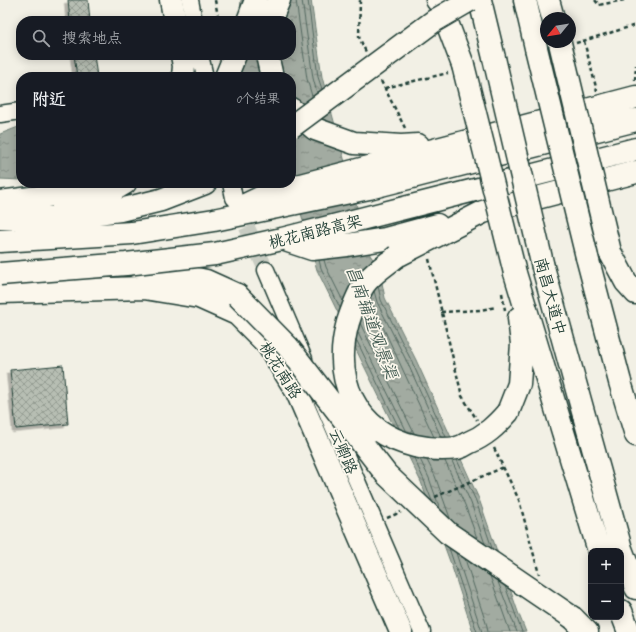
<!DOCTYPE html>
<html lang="zh">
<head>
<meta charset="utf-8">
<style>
	body { margin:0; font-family:Caveat,"LXGW WenKai TC",sans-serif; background:#242831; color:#f1f3f6 }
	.controls { position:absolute; right:12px; bottom:12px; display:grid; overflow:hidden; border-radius:8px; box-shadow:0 2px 10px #0003 }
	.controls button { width:36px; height:36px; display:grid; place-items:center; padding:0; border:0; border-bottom:1px solid #363941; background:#171b24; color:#f1f3f6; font:20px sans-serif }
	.compass { position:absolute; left:540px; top:12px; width:36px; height:36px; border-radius:50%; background:#171b24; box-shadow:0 2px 10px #0003; rotate:240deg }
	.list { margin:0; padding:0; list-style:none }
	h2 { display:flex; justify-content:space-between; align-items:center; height:52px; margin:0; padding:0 16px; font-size:17px }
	h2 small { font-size:13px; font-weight:400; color:#9ea1a6 }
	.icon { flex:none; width:22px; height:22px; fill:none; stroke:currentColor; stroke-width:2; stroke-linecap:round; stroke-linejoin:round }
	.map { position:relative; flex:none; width:636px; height:632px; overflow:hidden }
	.search { position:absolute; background:#171b24; box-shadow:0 2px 10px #0003; left:16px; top:16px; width:280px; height:44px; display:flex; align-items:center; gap:10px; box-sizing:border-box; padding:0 14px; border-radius:16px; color:#9ea1a6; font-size:15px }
	.panel { position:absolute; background:#171b24; box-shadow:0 2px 10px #0003; left:16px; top:72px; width:280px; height:116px; border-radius:16px }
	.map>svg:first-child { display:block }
	.water { fill:url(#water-ripples); stroke:#6e7f75 }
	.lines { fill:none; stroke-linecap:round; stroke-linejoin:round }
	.shore { stroke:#536960; stroke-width:1 }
	.building { fill:url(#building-cross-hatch); stroke:#1f3d34; filter:url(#shadow) }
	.street-tunnel { stroke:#c8ccc2; stroke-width:16; stroke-dasharray:16 8; stroke-linecap:butt }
	.street-casing { stroke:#1f3d34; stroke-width:19 }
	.primary-casing { stroke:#1f3d34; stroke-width:25 }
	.highway-casing { stroke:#1f3d34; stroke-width:25 }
	.path { stroke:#1f3d34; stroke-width:2.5; stroke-dasharray:4 3; stroke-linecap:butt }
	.street { stroke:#fbf7ec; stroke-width:16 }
	.primary { stroke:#fbf7ec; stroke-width:22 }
	.highway { stroke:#fbf7ec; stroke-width:22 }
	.highway-bridge-casing { stroke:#1f3d34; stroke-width:25; stroke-linecap:butt }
	.highway-bridge { stroke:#fbf7ec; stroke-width:22 }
	.labels { text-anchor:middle; stroke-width:3.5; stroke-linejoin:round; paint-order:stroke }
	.street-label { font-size:16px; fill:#1f3d34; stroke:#fbf7ec }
	.water-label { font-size:17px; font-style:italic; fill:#465e55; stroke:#fbf7ec }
</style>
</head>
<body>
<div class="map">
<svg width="636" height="632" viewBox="0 0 636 632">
	<defs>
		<pattern id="water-ripples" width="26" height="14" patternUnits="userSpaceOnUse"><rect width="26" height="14" fill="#a2aba1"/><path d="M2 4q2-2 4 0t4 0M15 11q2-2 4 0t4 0" fill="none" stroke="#838c84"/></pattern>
		<pattern id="building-cross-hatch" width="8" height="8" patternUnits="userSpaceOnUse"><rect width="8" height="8" fill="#b7beb3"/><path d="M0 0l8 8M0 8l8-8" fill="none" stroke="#949c92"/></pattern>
		<filter id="shadow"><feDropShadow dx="-3.5" dy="3.5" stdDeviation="0" flood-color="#0004"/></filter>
	</defs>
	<rect width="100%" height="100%" fill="#f2f0e5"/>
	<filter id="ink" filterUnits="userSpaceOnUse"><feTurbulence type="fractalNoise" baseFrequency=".025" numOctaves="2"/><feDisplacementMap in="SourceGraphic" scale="8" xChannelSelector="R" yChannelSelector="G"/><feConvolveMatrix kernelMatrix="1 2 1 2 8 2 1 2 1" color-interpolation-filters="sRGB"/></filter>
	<g filter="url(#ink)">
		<path class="water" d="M241,0H311L322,77L370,255L379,268L385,298L416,360L479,499L518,612L526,632H473L452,567L421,482L317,270L291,178V77H207L230,72L237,55H291V21H239Z
			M21,126V180L0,179V134Z"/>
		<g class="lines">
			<path class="shore" d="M296,0L307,79L312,96
				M302,0L313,78L317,93
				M308,0L318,77L322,89
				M319,260L321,268L340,308
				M324,260L326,267L343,301
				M378,286L381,300L412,362L446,437
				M374,291L377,302L408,364L441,437
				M370,299L434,437
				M360,323L414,433
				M358,333L406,430
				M357,341L399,428
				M414,458L424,480L432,501
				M420,459L429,478L440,509
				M427,460L435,476L450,518
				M457,460L476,501L492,548
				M445,461L465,505L477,538
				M452,461L471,503L485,544
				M449,548L477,632
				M456,553L482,632
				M465,559L487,626L488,632
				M490,576L510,632
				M498,582L517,632
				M505,586L522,632"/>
		</g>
		<path class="building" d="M68,0H88L90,21H70Z
			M74,55H94L97,77H77Z
			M63,365L68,424L16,429L10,370Z"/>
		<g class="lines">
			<path class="street-tunnel" d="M237,205L266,270"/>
			<g class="street-casing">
				<path id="street" d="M190,0L194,21
					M200,55L205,77
					M0,114L21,111
					M231,183L234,198
					M266,270L304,359
					M322,400L422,632"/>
			</g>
			<g class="primary-casing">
				<path id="primary" d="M171,0L175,21
					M182,55L184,66L183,77
					M0,202L54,195L95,183
					M0,292L144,288L199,297L237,314L268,345L297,392L401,632"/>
			</g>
			<g class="highway-casing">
				<path id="highway" d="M437,0L440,4L463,65
					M480,0L494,58
					M525,0L536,48
					M548,0L553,18
					M248,21L256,0
					M270,21L279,0
					M267,55L272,77
					M226,77L235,55
					M291,109L315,129L354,143L401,146L418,145
					M63,207L110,192L125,183
					M241,207L270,193L636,97
					M0,218H59L120,210L161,200L205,183
					M282,239L636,149
					M282,239L312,249L347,245L385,239L437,225
					M0,241L132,233L214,220L369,188L636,120
					M610,252L626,282L636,293
					M397,256L483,212L636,172
					M587,257L620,382L636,435
					M131,265L206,281L237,295
					M543,267L621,549L636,588
					M515,273L599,551
					M508,412L519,384L522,344L519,318
					M621,611L629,632
					M573,618L587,632"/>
			</g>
			<path class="path" d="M215,0L218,17
				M360,0L359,37L366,52
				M595,0L599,5L624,0
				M584,41L597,91
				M576,43L636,25
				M635,80L636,65
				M381,81L405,128
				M385,88L448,73
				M429,259L462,396L477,420
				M502,293L505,310
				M441,312L480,310L496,307
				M494,448L519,500L539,574
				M435,497L504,467
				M387,518L401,512"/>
			<use href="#street" class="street"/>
			<use href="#primary" class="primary"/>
			<use href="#highway" class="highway"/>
			<g class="highway-bridge-casing">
				<path id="highway-bridge" d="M560,43L610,252
					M536,48L587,257
					M494,58L543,267
					M463,65L515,273
					M291,127L434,21L470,0
					M397,256C387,264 375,272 367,281C359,290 352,310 348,322C332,379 355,432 415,446C429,449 443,450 457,448C461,447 465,445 468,443C485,436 496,426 508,412
					M0,274L126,264L215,254L282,239
					M237,295L288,347L386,474L448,533L573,618"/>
			</g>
			<use href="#highway-bridge" class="highway-bridge"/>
		</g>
	</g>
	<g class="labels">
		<g class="street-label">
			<text transform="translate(315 231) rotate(-14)" y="6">桃花南路高架</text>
			<text transform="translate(551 296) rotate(75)" y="6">南昌大道中</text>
			<text transform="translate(281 370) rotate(58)" y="6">桃花南路</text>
			<text transform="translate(344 451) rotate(67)" y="6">云卿路</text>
		</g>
		<g class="water-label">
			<text transform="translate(372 322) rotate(70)" y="6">昌南辅道观景渠</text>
		</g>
	</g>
</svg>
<div class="controls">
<button>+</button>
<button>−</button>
</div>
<svg class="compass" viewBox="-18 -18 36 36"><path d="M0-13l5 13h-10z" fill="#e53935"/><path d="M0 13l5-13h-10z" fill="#9ea1a6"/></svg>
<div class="search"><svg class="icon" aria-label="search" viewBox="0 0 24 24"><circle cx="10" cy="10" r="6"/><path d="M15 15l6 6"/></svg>搜索地点</div>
<section class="panel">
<h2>附近<small>0个结果</small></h2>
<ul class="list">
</ul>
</section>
</div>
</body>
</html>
